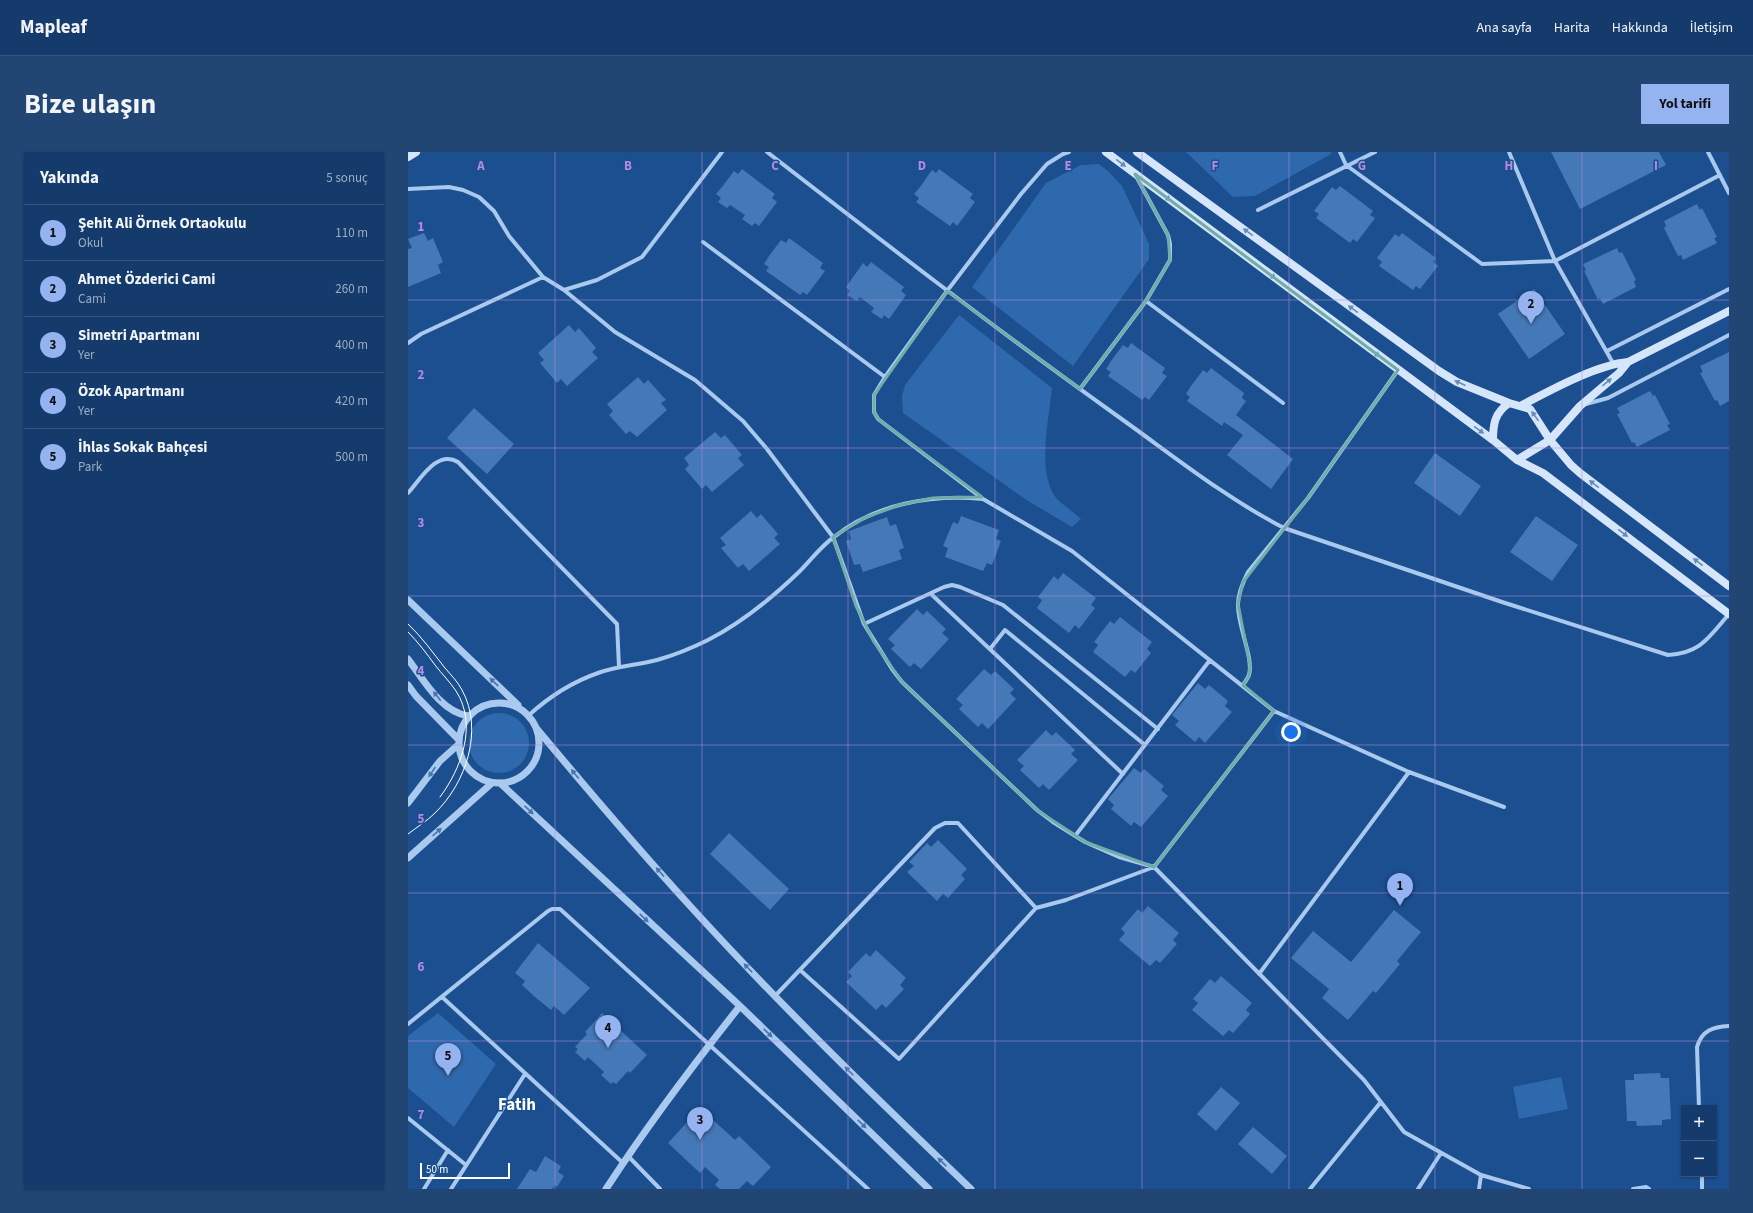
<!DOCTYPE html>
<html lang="tr">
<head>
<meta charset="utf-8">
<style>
	body { margin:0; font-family:"Source Sans 3",sans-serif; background:#214673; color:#f1f3f6 }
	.controls { position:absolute; right:12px; bottom:12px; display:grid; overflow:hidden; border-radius:0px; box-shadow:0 1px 3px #0004 }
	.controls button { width:36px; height:36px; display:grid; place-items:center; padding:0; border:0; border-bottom:1px solid #33557e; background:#143b6b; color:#f1f3f6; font:20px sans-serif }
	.scale { position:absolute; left:12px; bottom:10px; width:90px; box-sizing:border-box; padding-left:4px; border:2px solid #fff; border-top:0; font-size:11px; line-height:14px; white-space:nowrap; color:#fff; -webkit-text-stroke:3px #1b4f8f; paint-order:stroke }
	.you { position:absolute; left:883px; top:580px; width:14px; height:14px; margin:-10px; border:3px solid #fff; border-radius:50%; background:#1a73e8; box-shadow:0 0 0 6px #1a73e833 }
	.badge { display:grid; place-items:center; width:26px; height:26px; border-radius:50%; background:#95b2f1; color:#111; font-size:13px; font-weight:700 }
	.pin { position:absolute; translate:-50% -33px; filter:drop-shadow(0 1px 2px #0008) }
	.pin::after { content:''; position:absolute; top:21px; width:14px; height:12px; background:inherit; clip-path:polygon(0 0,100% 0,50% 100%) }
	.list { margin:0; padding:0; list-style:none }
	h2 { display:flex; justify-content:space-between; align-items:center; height:52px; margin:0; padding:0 16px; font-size:17px }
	h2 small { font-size:13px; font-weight:400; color:#9dadc1 }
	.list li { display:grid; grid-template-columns:26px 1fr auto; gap:12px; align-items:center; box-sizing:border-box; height:56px; padding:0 16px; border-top:1px solid #33557e }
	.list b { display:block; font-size:15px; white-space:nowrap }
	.list p { margin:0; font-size:13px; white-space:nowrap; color:#9dadc1 }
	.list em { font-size:13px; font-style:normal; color:#9dadc1 }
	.map { position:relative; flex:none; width:1321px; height:1037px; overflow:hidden; border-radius:0px }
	header { display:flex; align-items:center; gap:24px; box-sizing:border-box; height:56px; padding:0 20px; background:#143b6b; border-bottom:1px solid #33557e }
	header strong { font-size:19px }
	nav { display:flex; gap:22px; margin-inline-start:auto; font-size:14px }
	.intro { display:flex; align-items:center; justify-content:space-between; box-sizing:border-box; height:96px; padding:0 24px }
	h1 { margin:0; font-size:28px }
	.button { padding:10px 18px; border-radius:0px; background:#95b2f1; color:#111; font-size:14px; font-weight:700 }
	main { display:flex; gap:24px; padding:0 24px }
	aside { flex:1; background:#143b6b; border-radius:0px; box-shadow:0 1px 3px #0004 }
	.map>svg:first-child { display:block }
	.green { fill:#2e69ad }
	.building { fill:#4478b7 }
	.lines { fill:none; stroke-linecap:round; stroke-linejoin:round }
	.minor { stroke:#a9c9ee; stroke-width:4 }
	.tertiary { stroke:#a9c9ee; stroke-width:7 }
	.secondary { stroke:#d6e6fa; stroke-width:8 }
	.tram { stroke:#fff; stroke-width:1 }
	.oneway { fill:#668bba }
	.oneway2 { fill:#4674ac }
	.marked { fill:none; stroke:#6fada8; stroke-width:3; stroke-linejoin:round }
	.grid { fill:none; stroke:#b68bdc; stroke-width:1; stroke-opacity:0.55 }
	.labels { text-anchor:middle; stroke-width:3; stroke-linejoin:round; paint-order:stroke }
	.district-label { font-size:17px; font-weight:bold; fill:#fff; stroke:#1b4f8f }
	.grid-label { font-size:13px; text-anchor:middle; font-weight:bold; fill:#b68bdc; stroke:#1b4f8f; stroke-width:3; stroke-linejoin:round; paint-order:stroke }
</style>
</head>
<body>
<header>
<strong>Mapleaf</strong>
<nav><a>Ana sayfa</a><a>Harita</a><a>Hakkında</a><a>İletişim</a></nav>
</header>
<div class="intro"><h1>Bize ulaşın</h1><a class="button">Yol tarifi</a></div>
<main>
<aside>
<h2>Yakında<small>5 sonuç</small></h2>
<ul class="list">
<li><span class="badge">1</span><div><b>Şehit Ali Örnek Ortaokulu</b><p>Okul</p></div><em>110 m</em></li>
<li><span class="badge">2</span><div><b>Ahmet Özderici Cami</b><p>Cami</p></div><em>260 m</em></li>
<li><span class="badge">3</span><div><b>Simetri Apartmanı</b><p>Yer</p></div><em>400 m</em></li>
<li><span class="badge">4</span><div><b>Özok Apartmanı</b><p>Yer</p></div><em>420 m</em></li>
<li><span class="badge">5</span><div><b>İhlas Sokak Bahçesi</b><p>Park</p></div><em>500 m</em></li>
</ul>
</aside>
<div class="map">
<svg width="1321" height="1037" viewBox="0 0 1321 1037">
	<rect width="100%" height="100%" fill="#1b4f8f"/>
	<path class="green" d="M778,0H923V2L847,44L825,45Z
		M691,12L701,20L714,34L741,92V107L665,214L564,135L638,31L673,13Z
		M551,163L644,236C641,267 628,322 649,347C656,354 666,360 673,367L664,375L620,349L495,261L494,244L497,233Z
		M61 591a30 30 0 1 1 60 0a30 30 0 1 1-60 0Z
		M30,861L88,912L46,975L0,936V884Z
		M1153,925L1160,957L1111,967L1105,935Z"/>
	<path class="building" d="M1143,0H1251L1258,13L1172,57Z
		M334,17L367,42L364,46L369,50L351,74L347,71L344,74L334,67L337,63L322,53L319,56L310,50L313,46L308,42L314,35L326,19L330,22Z
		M531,17L565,42L562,46L567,50L549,74L545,70L542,74L508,50L511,46L506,42L512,35L524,18L528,21Z
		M932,34L965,59L962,63L967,66L949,90L945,87L942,91L908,66L911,62L906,59L924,35L928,38Z
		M1289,52L1292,58L1294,56L1309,85L1306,86L1309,91L1275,108L1273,103L1270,104L1256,76L1258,74L1256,69Z
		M16,81L20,89L25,86L35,110L30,113L33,121L0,135V97L4,96L0,87Z
		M994,81L1028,106L1025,110L1030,114L1012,137L1008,134L1005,138L971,114L974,110L969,106L987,82L991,85Z
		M381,86L415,111L412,116L417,119L399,143L395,140L392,143L358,119L361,115L356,112L361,104L373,88L378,91Z
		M1209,96L1211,101L1214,100L1228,128L1226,129L1228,135L1195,152L1192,146L1190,148L1176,119L1178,118L1175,112Z
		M463,110L496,135L493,139L498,143L481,167L476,163L474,167L463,160L466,156L452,145L449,149L439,143L442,139L438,135L443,128L455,111L459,115Z
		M1126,137L1157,182L1121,207L1090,162Z
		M161,173L167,180L171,176L188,196L184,200L190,206L159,234L153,227L149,231L132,211L136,208L130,201Z
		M723,191L757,216L754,221L759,224L741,248L737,245L734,248L700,224L703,220L698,217L703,209L715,193L720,196Z
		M1321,200V249L1312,254L1309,248L1307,249L1292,221L1295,220L1292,214Z
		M803,216L836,241L834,246L838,249L828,263L885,307L863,337L819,303L835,283L816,270L814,274L779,249L782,245L778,242L783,234L795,218L799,221Z
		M230,225L236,232L240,228L258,248L253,251L259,258L229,285L222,279L218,282L201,263L205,259L199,252Z
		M1242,239L1245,244L1247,243L1262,272L1259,273L1262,278L1229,295L1226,290L1224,291L1209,262L1212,261L1209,256Z
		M66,256L106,292L79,322L39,286Z
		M307,280L313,286L317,283L334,303L330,306L336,313L304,340L298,333L294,337L277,317L281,313L276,306Z
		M1027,301L1073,334L1052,364L1006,331Z
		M343,359L349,366L353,362L370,382L366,386L372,392L341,419L335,412L330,416L313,396L318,393L312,386Z
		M553,364L591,378L588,387L593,389L584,413L579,411L575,419L537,405L540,396L535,394L545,370L550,372Z
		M1128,364L1170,393L1144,429L1102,400Z
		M479,365L482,374L488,372L496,396L491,398L494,407L455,420L452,412L446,413L438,389L443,387L441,379Z
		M655,421L688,446L683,453L687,456L671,477L667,473L661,481L629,456L634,448L630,445L646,424L650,428Z
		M509,457L515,463L519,459L538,477L534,481L541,487L513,517L506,511L502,515L483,497L487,493L480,487Z
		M712,465L744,490L739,497L743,501L727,521L723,518L717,525L685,500L690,493L686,490L702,469L706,472Z
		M576,517L583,523L587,519L606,537L602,541L608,547L580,577L574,571L570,575L551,557L555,553L548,547Z
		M790,531L797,537L801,533L820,549L817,554L824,560L797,591L791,585L787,590L767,573L771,569L764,563Z
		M638,578L644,584L648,580L667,598L663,602L670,608L641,638L635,632L631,636L612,618L616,614L609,608Z
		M726,616L733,621L736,617L756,634L753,638L760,644L733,675L726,670L723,674L703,657L706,653L700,647Z
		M321,681L381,737L362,758L302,702Z
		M530,688L559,717L553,723L557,727L540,746L535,742L529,749L499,720L506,714L501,710L519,691L523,695Z
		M740,754L771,781L765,788L769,792L752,811L748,808L742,814L711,788L717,781L713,777L730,757L734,761Z
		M986,758L1013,780L989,809L992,812L968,841L965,839L940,868L914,846L921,837L883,806L905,779L943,810Z
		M130,791L182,836L156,863L146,854L143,858L127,845L114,833L117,829L107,821Z
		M468,798L498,826L492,833L496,837L478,856L474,852L468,858L438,830L444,824L440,820L458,801L462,805Z
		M813,824L844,851L838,858L842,862L825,881L821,878L815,884L784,858L790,851L785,847L802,827L807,831Z
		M194,861L239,903L222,921L220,919L208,932L205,930L203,932L193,923L196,920L180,905L177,909L167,900L170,897L167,895L179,882L177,880Z
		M1252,921L1253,926H1261L1263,967L1254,968V973L1229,974L1228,969H1219L1217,928H1226V922Z
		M813,935L832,951L808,979L789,962Z
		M292,956L327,988L331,984L363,1015L345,1034L339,1029L331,1037H312L307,1033L311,1028L297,1015L292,1021L260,991Z
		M845,975L879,1004L864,1022L830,992Z
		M137,1004L153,1014L150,1020L156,1024L149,1035L147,1033L144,1037H109L122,1017L128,1020Z"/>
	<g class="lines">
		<path class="minor" d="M359,0C474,89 589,178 708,263C763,302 816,345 876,376L1094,450L1260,503C1293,501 1301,485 1321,462
			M661,0L655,2L639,12L613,42L539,139L477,225L466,243V260L470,267L575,347L664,399L866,559L1001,620L1096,655
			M932,0L938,13L1074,112L1147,109L1312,23
			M1101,0L1147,109L1205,211
			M1300,0L1321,41
			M0,37L41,35L55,38L71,45L86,59L101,84L135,125L156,138L207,180L287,228L335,269L359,297L425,385L456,472L484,517L494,530L629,658L645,670L677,690L711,705L746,715L956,928L996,980L1073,1023L1121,1037
			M850,58L967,0
			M295,90L477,225
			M156,138L189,128L234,105L314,0
			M738,149L875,251
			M0,191L13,182L135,125
			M1199,199L1321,137
			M672,237L738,149L762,108V92L760,83L728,24
			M1178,252L1200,246L1321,183
			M0,341C12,328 29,297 50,310L209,472L211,515
			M523,442L715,622
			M456,472L536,435L544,433L552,435L595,453L750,577
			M582,497L597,478L737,593
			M835,533C837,530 840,526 841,523C846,506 829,473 830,452C830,441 835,430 840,420L900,346L990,218
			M121,563C141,545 164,530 190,521C209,514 230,513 249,508C267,503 284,496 300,488C333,471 365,445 392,419C403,408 413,394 426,385C467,352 523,342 575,347
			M667,684L802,508
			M392,818L491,907L628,756L658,748L746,715L866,559
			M851,822L1001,620
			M367,844L527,676L537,671H550L628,756
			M34,845L215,1011
			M0,872L140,759L144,757H152L460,1037
			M1291,956L1289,895C1294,878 1305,875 1321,874
			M0,966L58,1013
			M220,1004L252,1037
			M1294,1022V1037
			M16,1037L40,998
			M43,1037L117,922
			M902,1037L972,951
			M1010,1037L1033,1001
			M1071,1037L1073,1023
			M1225,1037L1238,1035L1241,1037"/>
		<path class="tertiary" d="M0,448L110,553
			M0,507C16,528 32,559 60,564
			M0,533L8,544L51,588
			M51 591a40 40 0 1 1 80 0a40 40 0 1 1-80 0Z
			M129,577C179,637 230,697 283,755C372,853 467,945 563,1037
			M92,631L332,854L521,1037
			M0,651L32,609L51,592
			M0,706L84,631
			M198,1037C239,974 285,913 332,854"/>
		<path class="secondary" d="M698,0L1085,288L1109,308L1135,321L1321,462
			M729,0L1031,219L1049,230L1101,251
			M0,5L8,0
			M1220,210L1211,221L1172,254L1142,288L1163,313L1172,321L1321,434
			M1114,253C1143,238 1188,213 1220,210L1321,159
			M1085,288C1085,271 1087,261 1101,251L1122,257L1142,288L1109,308"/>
		<path class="tram" d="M0,472C14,485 25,501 37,516C43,523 50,530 54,538C76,578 58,631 27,661C19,669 9,675 0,682
			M0,480C10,490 19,502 27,513C34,522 42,530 48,539C70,573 53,617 32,645"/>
	</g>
	<defs><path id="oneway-solid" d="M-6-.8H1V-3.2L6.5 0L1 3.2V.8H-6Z"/></defs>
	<g class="oneway">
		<use href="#oneway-solid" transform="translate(713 11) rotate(37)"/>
		<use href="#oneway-solid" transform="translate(758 45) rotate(37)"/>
		<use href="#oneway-solid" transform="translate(840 80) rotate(-144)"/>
		<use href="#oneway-solid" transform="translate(863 123) rotate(37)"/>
		<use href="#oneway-solid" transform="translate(945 157) rotate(-144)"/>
		<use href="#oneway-solid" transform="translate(967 201) rotate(37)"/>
		<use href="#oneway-solid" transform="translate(1199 230) rotate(-39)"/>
		<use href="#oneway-solid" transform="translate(1052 231) rotate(-155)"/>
		<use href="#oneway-solid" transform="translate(1127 264) rotate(-126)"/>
		<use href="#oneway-solid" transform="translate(1071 278) rotate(36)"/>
		<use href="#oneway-solid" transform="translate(1186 332) rotate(-143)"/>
		<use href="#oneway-solid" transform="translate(1215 381) rotate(37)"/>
		<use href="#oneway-solid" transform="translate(1290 410) rotate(-143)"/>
	</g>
	<g class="oneway2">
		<use href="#oneway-solid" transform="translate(86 530) rotate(-136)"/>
		<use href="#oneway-solid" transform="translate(29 544) rotate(-128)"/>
		<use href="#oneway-solid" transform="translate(24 620) rotate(124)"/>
		<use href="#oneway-solid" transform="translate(167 622) rotate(-130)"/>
		<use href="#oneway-solid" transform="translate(121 658) rotate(43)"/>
		<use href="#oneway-solid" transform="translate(29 680) rotate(-42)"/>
		<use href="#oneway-solid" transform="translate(252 720) rotate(-132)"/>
		<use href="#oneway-solid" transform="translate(236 766) rotate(43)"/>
		<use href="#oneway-solid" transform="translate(340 816) rotate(-134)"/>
		<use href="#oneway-solid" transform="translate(360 881) rotate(44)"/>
		<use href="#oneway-solid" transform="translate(441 919) rotate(-135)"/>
		<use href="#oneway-solid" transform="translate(454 972) rotate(44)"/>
		<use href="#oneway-solid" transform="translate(534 1010) rotate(-136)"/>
	</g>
	<path class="marked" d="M727,22L990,218L900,346L835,430L830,452L842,513L841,524L835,533L866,559L746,715L677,690L629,658L494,530L466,490L448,454L425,385L456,366L491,353L525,346L574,345L470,267L466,260V243L539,139L672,237L738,149L762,108L760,83Z"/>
	<path class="grid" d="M147,0V1037M294,0V1037M440,0V1037M587,0V1037M734,0V1037M881,0V1037M1027,0V1037M1174,0V1037M0,148H1321M0,296H1321M0,444H1321M0,593H1321M0,741H1321M0,889H1321"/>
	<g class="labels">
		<g class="district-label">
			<text x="109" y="958">Fatih</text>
		</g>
	</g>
	<g class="grid-label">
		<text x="73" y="18">A</text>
		<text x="220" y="18">B</text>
		<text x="367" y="18">C</text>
		<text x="514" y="18">D</text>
		<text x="660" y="18">E</text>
		<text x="807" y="18">F</text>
		<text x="954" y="18">G</text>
		<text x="1101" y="18">H</text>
		<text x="1248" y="18">I</text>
		<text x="13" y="79">1</text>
		<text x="13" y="227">2</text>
		<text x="13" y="375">3</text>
		<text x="13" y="523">4</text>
		<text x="13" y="671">5</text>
		<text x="13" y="819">6</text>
		<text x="13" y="967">7</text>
	</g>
</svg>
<div class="controls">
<button>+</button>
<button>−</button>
</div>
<div class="scale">50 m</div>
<div class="you"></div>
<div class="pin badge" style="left:992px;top:754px">1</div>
<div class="pin badge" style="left:1123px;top:172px">2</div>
<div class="pin badge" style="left:292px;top:988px">3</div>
<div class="pin badge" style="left:200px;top:896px">4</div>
<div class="pin badge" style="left:40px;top:924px">5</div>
</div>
</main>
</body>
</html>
